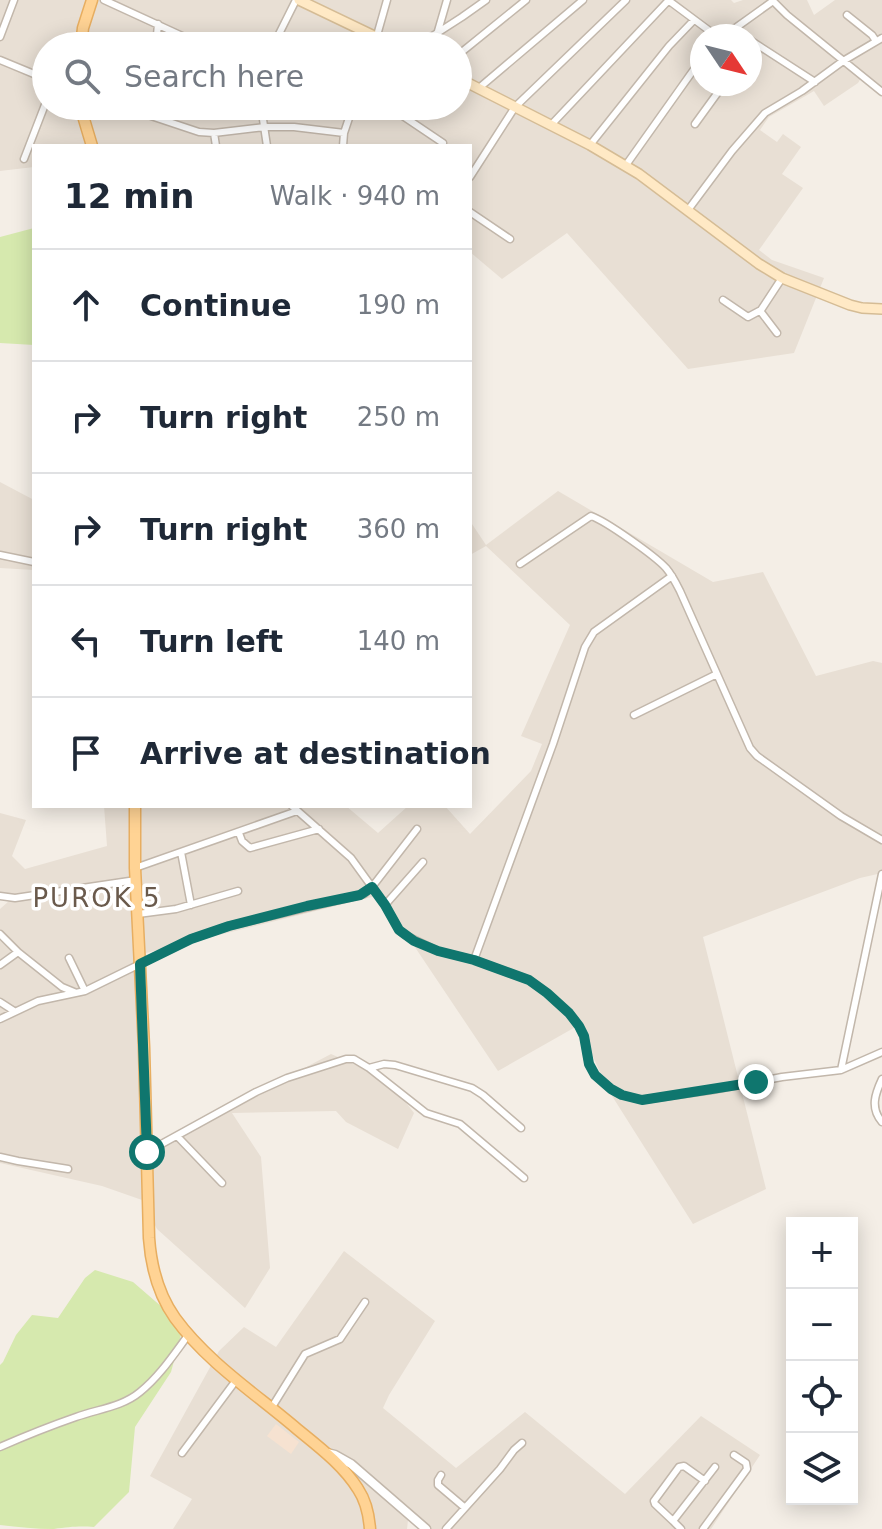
<!DOCTYPE html>
<html lang="en">
<head>
<meta charset="utf-8">
<style>
	body { margin:0; font-family:"DejaVu Sans",sans-serif; background:#f6f6f7; color:#1f2937 }
	.controls { position:absolute; right:24px; bottom:24px; display:grid; overflow:hidden; border-radius:0px; box-shadow:0 4px 20px #0003 }
	.controls button { width:72px; height:72px; display:grid; place-items:center; padding:0; border:0; border-bottom:2px solid #e0e1e3; background:#fff; color:#1f2937; font:40px sans-serif }
	.compass { position:absolute; left:690px; top:24px; width:72px; height:72px; border-radius:50%; background:#fff; box-shadow:0 4px 20px #0003; rotate:125deg }
	.stop { position:absolute; width:24px; height:24px; margin:-18px; border:6px solid #0f766e; border-radius:50%; background:#fff }
	.stop.end { background:#0f766e; border-color:#fff; box-shadow:0 2px 8px #0008 }
	.list { margin:0; padding:0; list-style:none }
	h2 { display:flex; justify-content:space-between; align-items:center; height:104px; margin:0; padding:0 32px; font-size:34px }
	h2 small { font-size:26px; font-weight:400; color:#747a83 }
	.list li { display:grid; grid-template-columns:52px 1fr auto; gap:24px; align-items:center; box-sizing:border-box; height:112px; padding:0 32px; border-top:2px solid #e0e1e3 }
	.list b { display:block; font-size:30px; white-space:nowrap }
	.list em { font-size:26px; font-style:normal; color:#747a83 }
	.icon { flex:none; width:44px; height:44px; fill:none; stroke:currentColor; stroke-width:2; stroke-linecap:round; stroke-linejoin:round }
	.map { position:relative; flex:none; width:882px; height:1529px; overflow:hidden }
	.search { position:absolute; background:#fff; box-shadow:0 4px 20px #0003; left:32px; top:32px; width:440px; height:88px; display:flex; align-items:center; gap:20px; box-sizing:border-box; padding:0 28px; border-radius:44px; color:#747a83; font-size:30px }
	.panel { position:absolute; background:#fff; box-shadow:0 4px 20px #0003; left:32px; top:144px; width:440px; height:664px; border-radius:0px }
	.map>svg:first-child { display:block }
	.residential { fill:#e8dfd4; fill-rule:evenodd }
	.commercial { fill:#f6e2d1 }
	.green { fill:#d6e9ae }
	.lines { fill:none; stroke-linecap:round; stroke-linejoin:round }
	.minor-casing { stroke:#c2b7ab; stroke-width:9 }
	.tertiary-casing { stroke:#c2b7ab; stroke-width:11 }
	.secondary-casing { stroke:#d5bc95; stroke-width:12 }
	.primary-casing { stroke:#e7ae61; stroke-width:13 }
	.minor { stroke:#fff; stroke-width:6 }
	.tertiary { stroke:#fff; stroke-width:8 }
	.secondary { stroke:#ffe9c5; stroke-width:9 }
	.primary { stroke:#ffd394; stroke-width:10 }
	.route { stroke:#0f766e; stroke-width:10 }
	.labels { text-anchor:middle; stroke-width:7; stroke-linejoin:round; paint-order:stroke }
	.neighbourhood-label { font-size:26px; letter-spacing:2px; fill:#6a5a4c; stroke:#fff }
</style>
</head>
<body>
<div class="map">
<svg width="882" height="1529" viewBox="0 0 882 1529">
	<rect width="100%" height="100%" fill="#f4eee6"/>
	<path class="residential" d="M0,0H731L734,3L743,0H807L814,15L835,0H882V92L861,78L858,83L824,106L814,91L769,117L760,130L777,142L783,134L801,147L782,174L803,188L759,250L772,260L824,278L794,353L688,369L567,233L502,279L470,252V146H34V167L0,171ZM702,36H750V84H702ZM46,46H458V106H46Z
		M0,482L34,500V570L0,568Z
		M558,491L713,582L763,572L816,676L873,661L882,663V873L860,878L703,937L766,1189L693,1224L607,1088L579,1025L498,1071L380,895L146,953L152,1148L331,1054L388,1079L414,1113L398,1149L346,1122L336,1111L232,1113L261,1157L270,1268L245,1308L157,1229L142,1200L102,1186L0,1163V909L9,901L0,895V813L26,820L12,856L25,869L107,846L104,806H346L378,833L408,806H445L470,834L531,771L542,744L521,736L570,625L486,546L470,555V521L486,545Z
		M344,1251L435,1321L389,1395L383,1408L456,1468L525,1412L625,1494L701,1416L760,1455L711,1529H431L409,1511L407,1529H173L192,1499L150,1476L219,1351L244,1327L276,1347Z"/>
	<path class="commercial" d="M276,1424L299,1442L291,1454L267,1436Z"/>
	<path class="green" d="M34,228V345L0,343V237Z
		M95,1270L133,1282L177,1320L181,1335L171,1372L135,1427L129,1492L94,1527C78,1526 69,1527 54,1529C36,1529 18,1527 0,1525V1365L3,1362L16,1335L32,1315L58,1318L85,1278Z"/>
	<g class="lines">
		<g class="minor-casing">
			<path id="minor" d="M104,0L204,46
				M668,0L711,32L724,34L734,29L744,36
				M772,0L787,15L882,92
				M847,15L872,35L876,41
				M734,29L773,1
				M438,31L447,0
				M0,37L14,0
				M750,40L815,82
				M156,46L158,24
				M273,46L296,0
				M374,46L387,0
				M417,46L462,17L486,0
				M458,55L526,0
				M0,60L46,79
				M479,88L583,0
				M121,106L199,132L214,133L265,127H294L344,133
				M261,106L267,146
				M388,106L443,143
				M695,124L724,84
				M551,125L669,0
				M214,133L216,146
				M590,145L669,46L694,20
				M343,146L344,133L353,106
				M24,159L46,102
				M626,165L702,58
				M470,177L515,107L626,0
				M688,210L732,151L765,113L802,91L843,61L882,38
				M470,212L510,239
				M723,300L748,317L761,310
				M777,333L761,312V310L782,278
				M0,555L34,562
				M520,564L591,516C606,521 655,556 666,568C672,575 676,583 680,591L750,748L757,756L841,816L882,840
				M634,715L717,674
				M292,806L351,858L385,905L399,930L405,935L438,951L474,960L529,980L547,993L569,1013L579,1026L584,1036L589,1064L595,1075L611,1089L622,1095L642,1100L712,1090L782,1077L841,1070L882,1052
				M239,833L242,841L250,848L319,829
				M181,852L191,905
				M135,868L297,811
				M0,896L15,898L136,880
				M385,905L423,862
				M138,914L176,909L238,891
				M0,934L18,952
				M69,958L85,991
				M474,960L553,744L585,647L594,632L672,576
				M0,965L18,952L62,987L74,992
				M0,1002L14,1011
				M0,1019L38,1001L85,991L191,939L229,926L364,894L372,887L417,829
				M369,1068L426,1113L460,1124L524,1178
				M841,1070L882,874
				M882,1079C875,1094 870,1108 882,1122
				M177,1136L222,1183
				M147,1152L256,1092L287,1078L346,1059H354L369,1068L384,1064L395,1065L472,1088L483,1095L521,1128
				M0,1157L18,1161L68,1169
				M272,1407L305,1354L340,1339L365,1302
				M0,1447C25,1436 50,1426 76,1417C98,1409 122,1407 140,1392C160,1376 174,1354 189,1334
				M182,1453L237,1379
				M441,1475L438,1480V1485L464,1507
				M673,1521L655,1504L654,1501L679,1467L684,1466L705,1481
				M446,1529L500,1469L514,1450L522,1443
				M681,1529L673,1521L715,1467
				M703,1529L747,1469L746,1463L734,1455"/>
		</g>
		<g class="tertiary-casing">
			<path id="tertiary" d="M327,1453L335,1455L351,1464L426,1529"/>
		</g>
		<g class="secondary-casing">
			<path id="secondary" d="M299,0L395,46
				M458,78L590,145L639,174L759,264L782,278L850,305L862,308L882,309"/>
		</g>
		<g class="primary-casing">
			<path id="primary" d="M81,46L83,28L92,0
				M80,106L92,146
				M135,806V868L144,1047L149,1238C151,1266 158,1294 175,1318C207,1362 256,1394 297,1429C319,1447 343,1465 358,1489C366,1501 369,1515 370,1529"/>
		</g>
		<use href="#minor" class="minor"/>
		<use href="#tertiary" class="tertiary"/>
		<use href="#secondary" class="secondary"/>
		<use href="#primary" class="primary"/>
	</g>
	<g class="lines">
		<path class="route" d="M147,1152L140,964L191,939L229,926L307,906L360,895L372,887L385,905L399,930L414,941L438,951L474,960L529,980L547,993L569,1013L579,1026L584,1036L589,1064L595,1075L611,1089L622,1095L642,1100L756,1082"/>
	</g>
	<g class="labels">
		<g class="neighbourhood-label">
			<text x="97" y="907">PUROK 5</text>
		</g>
	</g>
</svg>
<div class="controls">
<button>+</button>
<button>−</button>
<button><svg class="icon" aria-label="locate" viewBox="0 0 24 24"><circle cx="12" cy="12" r="6"/><path d="M12 2v4M12 18v4M2 12h4M18 12h4"/></svg></button>
<button><svg class="icon" aria-label="layers" viewBox="0 0 24 24"><path d="M12 4l9 5-9 5-9-5zM3 14l9 5 9-5"/></svg></button>
</div>
<svg class="compass" viewBox="-18 -18 36 36"><path d="M0-13l5 13h-10z" fill="#e53935"/><path d="M0 13l5-13h-10z" fill="#747a83"/></svg>
<div class="stop" style="left:147px;top:1152px"></div>
<div class="stop end" style="left:756px;top:1082px"></div>
<div class="search"><svg class="icon" aria-label="search" viewBox="0 0 24 24"><circle cx="10" cy="10" r="6"/><path d="M15 15l6 6"/></svg>Search here</div>
<section class="panel">
<h2>12 min<small>Walk · 940 m</small></h2>
<ul class="list">
<li><svg class="icon" aria-label="ahead" viewBox="0 0 24 24"><path d="M12 20V5M6 11l6-6 6 6"/></svg><div><b>Continue</b></div><em>190 m</em></li>
<li><svg class="icon" aria-label="right" viewBox="0 0 24 24"><path d="M7 20v-9h11M14 6l5 5-5 5"/></svg><div><b>Turn right</b></div><em>250 m</em></li>
<li><svg class="icon" aria-label="right" viewBox="0 0 24 24"><path d="M7 20v-9h11M14 6l5 5-5 5"/></svg><div><b>Turn right</b></div><em>360 m</em></li>
<li><svg class="icon" aria-label="left" viewBox="0 0 24 24"><path d="M17 20v-9H6M10 6l-5 5 5 5"/></svg><div><b>Turn left</b></div><em>140 m</em></li>
<li><svg class="icon" aria-label="arrive" viewBox="0 0 24 24"><path d="M6 21V4h12l-3 4 3 4H6"/></svg><div><b>Arrive at destination</b></div></li>
</ul>
</section>
</div>
</body>
</html>
